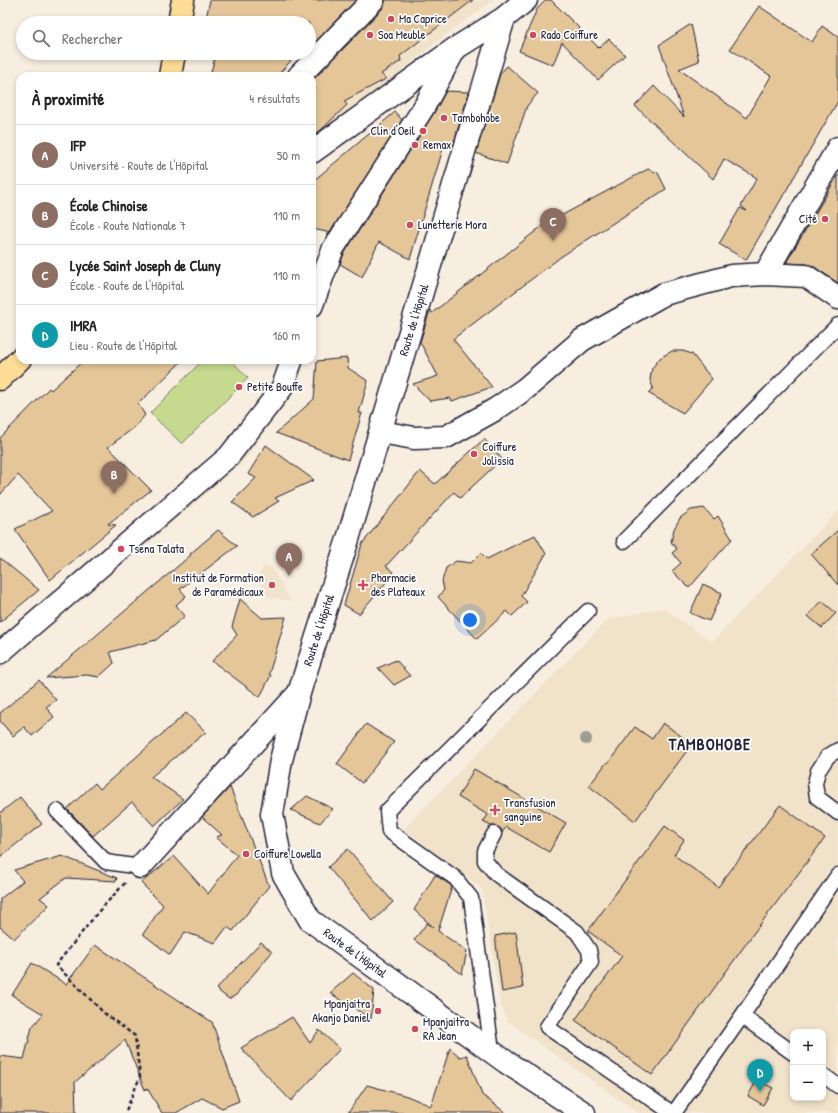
<!DOCTYPE html>
<html lang="fr">
<head>
<meta charset="utf-8">
<style>
	body { margin:0; font-family:"Patrick Hand",sans-serif; background:#f6f6f6; color:#222 }
	.controls { position:absolute; right:12px; bottom:12px; display:grid; overflow:hidden; border-radius:8px; box-shadow:0 2px 6px #0003 }
	.controls button { width:36px; height:36px; display:grid; place-items:center; padding:0; border:0; border-bottom:1px solid #e0e0e0; background:#fff; color:#222; font:20px sans-serif }
	.you { position:absolute; left:470px; top:620px; width:14px; height:14px; margin:-10px; border:3px solid #fff; border-radius:50%; background:#1a73e8; box-shadow:0 0 0 6px #1a73e833 }
	.badge { display:grid; place-items:center; width:26px; height:26px; border-radius:50%; background:#d1495b; color:#fff; font-size:13px; font-weight:700 }
	.pin { position:absolute; translate:-50% -33px; filter:drop-shadow(0 1px 2px #0008) }
	.pin::after { content:''; position:absolute; top:21px; width:14px; height:12px; background:inherit; clip-path:polygon(0 0,100% 0,50% 100%) }
	.list { margin:0; padding:0; list-style:none }
	h2 { display:flex; justify-content:space-between; align-items:center; height:52px; margin:0; padding:0 16px; font-size:17px }
	h2 small { font-size:13px; font-weight:400; color:#767676 }
	.list li { display:grid; grid-template-columns:26px 1fr auto; gap:12px; align-items:center; box-sizing:border-box; height:60px; padding:0 16px; border-top:1px solid #e0e0e0 }
	.list b { display:block; font-size:15px; white-space:nowrap }
	.list p { margin:0; font-size:13px; white-space:nowrap; color:#767676 }
	.list em { font-size:13px; font-style:normal; color:#767676 }
	.icon { flex:none; width:22px; height:22px; fill:none; stroke:currentColor; stroke-width:2; stroke-linecap:round; stroke-linejoin:round }
	.map { position:relative; flex:none; width:838px; height:1113px; overflow:hidden }
	.search { position:absolute; background:#fff; box-shadow:0 2px 6px #0003; left:16px; top:16px; width:300px; height:44px; display:flex; align-items:center; gap:10px; box-sizing:border-box; padding:0 14px; border-radius:22px; color:#767676; font-size:15px }
	.panel { position:absolute; background:#fff; box-shadow:0 2px 6px #0003; left:16px; top:72px; width:300px; height:292px; border-radius:12px }
	.map>svg:first-child { display:block }
	.built { fill:#f1e2ca; fill-rule:evenodd }
	.green { fill:#c5da8f; stroke:#747e65 }
	.building { fill:#e4c698; stroke:#22223b }
	.lines { fill:none; stroke-linecap:round; stroke-linejoin:round }
	.service-casing { stroke:#22223b; stroke-width:17 }
	.pedestrian-casing { stroke:#22223b; stroke-width:24 }
	.minor-casing { stroke:#22223b; stroke-width:25 }
	.tertiary-casing { stroke:#22223b; stroke-width:25 }
	.primary-casing { stroke:#22223b; stroke-width:25 }
	.path { stroke:#22223b; stroke-width:2.5; stroke-dasharray:4 3; stroke-linecap:butt }
	.service { stroke:#fff; stroke-width:14 }
	.pedestrian { stroke:#fff; stroke-width:21 }
	.minor { stroke:#fff; stroke-width:22 }
	.tertiary { stroke:#fff; stroke-width:22 }
	.primary { stroke:#fedd96; stroke-width:22 }
	.tree { fill:#9d9c93 }
	.poi-dot { fill:#d1495b; stroke:#fff; stroke-width:1.5 }
	.labels { text-anchor:middle; stroke-width:3.5; stroke-linejoin:round; paint-order:stroke }
	.poi-label { font-size:12px; fill:#22223b; stroke:#fff; text-anchor:start }
	.street-label { font-size:12px; fill:#22223b; stroke:#fff }
	.district-label { font-size:16px; font-weight:bold; letter-spacing:1px; fill:#22223b; stroke:#fff }
</style>
</head>
<body>
<div class="map">
<svg width="838" height="1113" viewBox="0 0 838 1113">
	<rect width="100%" height="100%" fill="#f7eee0"/>
	<filter id="ink" filterUnits="userSpaceOnUse"><feTurbulence type="fractalNoise" baseFrequency=".025" numOctaves="2"/><feDisplacementMap in="SourceGraphic" scale="8" xChannelSelector="R" yChannelSelector="G"/><feConvolveMatrix kernelMatrix="1 2 1 2 8 2 1 2 1" color-interpolation-filters="sRGB"/></filter>
	<g filter="url(#ink)">
		<path class="built" d="M380,0H494L444,36L312,144V76Z
			M282,360H306L297,388L242,463L0,670V636L223,445L275,383Z
			M838,511V1113H638L507,1021L500,1002L482,889L404,829L608,619L663,608L712,642ZM793,1032H823V1098H793Z
			M264,566L272,568L291,601L265,596L259,574Z"/>
		<path class="green" d="M203,360H231L248,378L182,444L150,413Z"/>
		<path class="building" d="M210,0H356L312,45V37L309,41V23H205Z
			M385,0H473L400,56L401,61L381,74L386,79L344,101L347,105L321,130L312,137V81L382,9L385,3Z
			M546,0H551L599,48L609,39L625,55L598,80L562,42L553,65L519,51L537,9Z
			M759,6L812,42L822,26L838,37V101L746,260L719,244L740,208L747,211L741,206L757,178L724,159L713,179L635,106L654,86L684,117L659,45L691,24L699,61L679,69L747,118L771,76L730,49Z
			M216,53H298L277,76H210Z
			M507,66L538,93L527,106L507,164L476,153L500,74Z
			M446,91L469,92L453,145L445,142L410,259L379,242L362,277L340,264L344,254L434,113Z
			M395,112L402,120L327,237V232L312,229V182Z
			M648,169L658,173L666,189L562,256L453,339L492,387L452,401L450,398L430,401L413,384L438,376L420,342L430,310L432,313L542,226Z
			M838,175V283L813,266L807,264L786,263Z
			M672,351H683L692,354L712,379L683,413L648,393L653,388L650,380L652,368L660,358Z
			M347,358L348,368L368,381L359,413H362L348,460L276,433L314,399L317,361Z
			M84,360H183L138,404L145,415L135,427L108,447L151,490L108,524L116,525L50,580L15,529L52,511L18,475L0,495V438L49,388L51,390Z
			M484,439L502,459L460,498L454,492L386,566L394,573L359,614L344,605L362,544L420,471L435,484Z
			M266,445L314,480L275,498L279,501L253,517L232,502L256,478L248,474Z
			M704,508L714,519L718,516L732,539L689,588L672,571L681,563L672,553L677,549L671,542L674,529L680,518L691,510Z
			M218,530L237,546L180,589L186,596L176,605L185,616L156,640L110,652L114,663L99,677L87,675L46,678L191,555L190,554Z
			M838,530V585L811,554Z
			M535,535L546,554L521,596L527,602L512,616L507,611L477,639L438,597L444,590L442,581L446,568L456,561L471,563L481,553L487,559Z
			M0,558L39,590L0,622Z
			M703,584L722,593L709,621L690,613Z
			M240,599L262,618L286,617L269,674L271,675L260,697L212,661L237,635L232,627Z
			M822,601L836,613L822,628L808,616Z
			M396,660L410,676L394,685L378,668Z
			M39,680L56,700L46,707L54,717L32,736L24,727L13,736L0,721V713Z
			M186,713L206,732L151,777L183,799L154,826L132,802L93,836L67,809L95,783L100,789Z
			M663,723L692,744L635,821L589,786L607,762L608,763L635,727L652,739Z
			M366,724L394,742L362,783L337,764Z
			M474,769L566,823L549,852L506,827L502,833L501,829L498,827L494,826H491L483,822L488,815L458,797Z
			M230,787L269,886L233,931L227,927L215,943L185,932L170,955L143,934L163,905L141,883L174,856L208,894L237,855L216,837L222,835L202,817Z
			M307,796L333,809L320,823L291,810Z
			M20,797L42,824L0,857V813Z
			M780,805L825,838L753,934L652,1075L575,1020L622,956L588,931L665,826L684,840L674,855L718,887Z
			M348,849L393,902L373,921L328,867Z
			M62,856L117,878L116,881L66,878L40,898L49,905L14,939L0,927V899L23,881L14,870Z
			M435,875L449,884L452,887L438,931L467,951L462,974L414,940L427,923L433,927L414,910Z
			M516,932L523,988L502,992L495,936Z
			M261,942L272,952L236,995L229,999L216,989Z
			M95,945L212,1022L239,1101L222,1108L202,1098L176,1113H162L147,1088L145,1090L125,1040L75,1082L76,1113H0V1056L24,1059L32,1027L43,1014L12,995L32,963L66,984Z
			M353,973L374,990L371,1019L330,993Z
			M292,1017L310,1043L319,1030L340,1049L291,1101L241,1048Z
			M450,1048L460,1057L467,1055L482,1095L506,1113H348L367,1085L407,1096L431,1106Z
			M757,1080L773,1088L763,1105L748,1096Z"/>
		<g class="lines">
			<g class="service-casing">
				<path id="service" d="M624,541L838,325
					M838,750L828,756L818,771L815,783L817,797L838,813
					M57,811L106,862L140,867
					M494,834L485,851V861L496,874L577,932L589,950L591,962L547,1027L672,1113
					M742,1016L793,1053
					M492,1051L471,898L455,878L389,831L387,811L588,611
					M823,1075L838,1086
					M674,1113L742,1016L838,875"/>
			</g>
			<g class="pedestrian-casing">
				<path id="pedestrian" d="M312,306L333,249L424,107L456,48
					M0,653L229,456L282,388L292,360"/>
			</g>
			<g class="minor-casing">
				<path id="minor" d="M765,274L838,148
					M381,432L414,438L446,437L496,409L525,389L582,340L664,294L731,276L765,274L806,276L838,298
					M140,867L299,693"/>
			</g>
			<g class="tertiary-casing">
				<path id="tertiary" d="M504,18L348,539L299,693L281,760L272,814L283,873L310,920L506,1062L584,1113
					M299,76L373,0
					M312,152L456,48L504,18L526,0"/>
			</g>
			<g class="primary-casing">
				<path id="primary" d="M179,23L183,0
					M170,76L174,53
					M0,379L20,359"/>
			</g>
			<path class="path" d="M125,883L99,911L56,965L104,1013L135,1036L140,1077L125,1113"/>
			<use href="#service" class="service"/>
			<use href="#pedestrian" class="pedestrian"/>
			<use href="#minor" class="minor"/>
			<use href="#tertiary" class="tertiary"/>
			<use href="#primary" class="primary"/>
		</g>
		<circle class="tree" cx="586" cy="739" r="6"/>
	</g>
	<g class="poi-dot">
		<circle cx="391" cy="19" r="4"/>
		<circle cx="370" cy="35" r="4"/>
		<circle cx="533" cy="35" r="4"/>
		<circle cx="444" cy="118" r="4"/>
		<circle cx="423" cy="131" r="4"/>
		<circle cx="415" cy="145" r="4"/>
		<circle cx="825" cy="219" r="4"/>
		<circle cx="410" cy="225" r="4"/>
		<circle cx="239" cy="387" r="4"/>
		<circle cx="474" cy="454" r="4"/>
		<circle cx="121" cy="549" r="4"/>
		<circle cx="272" cy="585" r="4"/>
		<path d="M361 579h4v4h4v4h-4v4h-4v-4h-4v-4h4z"/>
		<path d="M493 804h4v4h4v4h-4v4h-4v-4h-4v-4h4z"/>
		<circle cx="246" cy="854" r="4"/>
		<circle cx="378" cy="1011" r="4"/>
		<circle cx="415" cy="1029" r="4"/>
	</g>
	<g class="labels">
		<g class="poi-label">
			<text x="399" y="23">Ma Caprice</text>
			<text x="378" y="39">Soa Meuble</text>
			<text x="541" y="39">Rado Coiffure</text>
			<text x="452" y="122">Tambohobe</text>
			<text x="415" y="135" text-anchor="end">Clin d'Oeil</text>
			<text x="423" y="149">Remax</text>
			<text x="817" y="223" text-anchor="end">Cité</text>
			<text x="418" y="229">Lunetterie Mora</text>
			<text x="247" y="391">Petite Bouffe</text>
			<text x="482" y="451">Coiffure<tspan x="482" dy="14">Jolissia</tspan></text>
			<text x="129" y="553">Tsena Talata</text>
			<text x="264" y="582" text-anchor="end">Institut de Formation<tspan x="264" dy="14">de Paramédicaux</tspan></text>
			<text x="371" y="582">Pharmacie<tspan x="371" dy="14">des Plateaux</tspan></text>
			<text x="504" y="807">Transfusion<tspan x="504" dy="14">sanguine</tspan></text>
			<text x="254" y="858">Coiffure Lowella</text>
			<text x="370" y="1008" text-anchor="end">Mpanjaitra<tspan x="370" dy="14">Akanjo Daniel</tspan></text>
			<text x="423" y="1026">Mpanjaitra<tspan x="423" dy="14">RA Jean</tspan></text>
		</g>
		<g class="street-label">
			<text transform="translate(414 320) rotate(-73)" y="4">Route de l'Hôpital</text>
			<text transform="translate(319 630) rotate(-72)" y="4">Route de l'Hôpital</text>
			<text transform="translate(355 953) rotate(36)" y="4">Route de l'Hôpital</text>
		</g>
		<g class="district-label">
			<text x="710" y="750">TAMBOHOBE</text>
		</g>
	</g>
</svg>
<div class="controls">
<button>+</button>
<button>−</button>
</div>
<div class="you"></div>
<div class="pin badge" style="left:289px;top:576px;background:#8d6e63">A</div>
<div class="pin badge" style="left:114px;top:494px;background:#8d6e63">B</div>
<div class="pin badge" style="left:553px;top:241px;background:#8d6e63">C</div>
<div class="pin badge" style="left:760px;top:1092px;background:#0f9aa8">D</div>
<div class="search"><svg class="icon" aria-label="search" viewBox="0 0 24 24"><circle cx="10" cy="10" r="6"/><path d="M15 15l6 6"/></svg>Rechercher</div>
<section class="panel">
<h2>À proximité<small>4 résultats</small></h2>
<ul class="list">
<li><span class="badge" style="background:#8d6e63">A</span><div><b>IFP</b><p>Université · Route de l'Hôpital</p></div><em>50 m</em></li>
<li><span class="badge" style="background:#8d6e63">B</span><div><b>École Chinoise</b><p>École · Route Nationale 7</p></div><em>110 m</em></li>
<li><span class="badge" style="background:#8d6e63">C</span><div><b>Lycée Saint Joseph de Cluny</b><p>École · Route de l'Hôpital</p></div><em>110 m</em></li>
<li><span class="badge" style="background:#0f9aa8">D</span><div><b>IMRA</b><p>Lieu · Route de l'Hôpital</p></div><em>160 m</em></li>
</ul>
</section>
</div>
</body>
</html>
